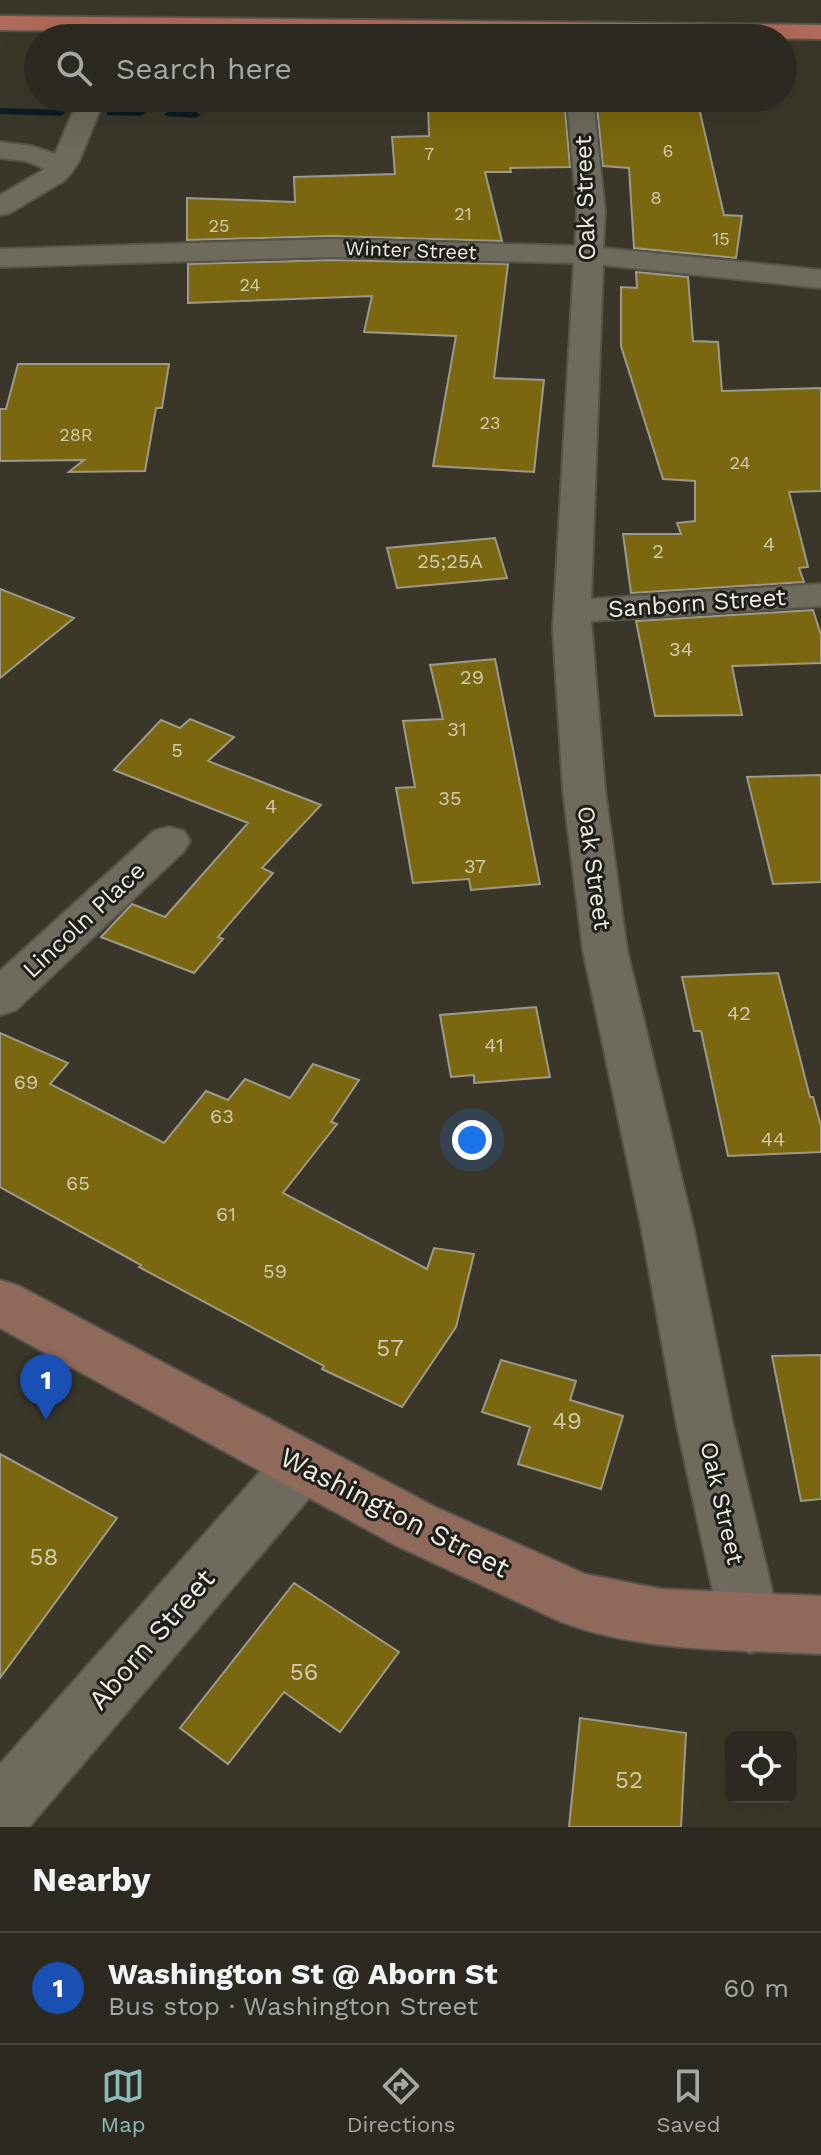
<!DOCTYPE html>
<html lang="en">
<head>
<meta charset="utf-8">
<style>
	body { margin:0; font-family:"Work Sans",sans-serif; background:#343129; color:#f1f3f6 }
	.controls { position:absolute; right:24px; bottom:24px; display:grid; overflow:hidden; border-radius:12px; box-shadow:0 8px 32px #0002 }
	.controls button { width:72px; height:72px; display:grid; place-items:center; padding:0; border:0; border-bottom:2px solid #48453e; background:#2c2920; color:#f1f3f6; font:40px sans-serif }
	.you { position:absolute; left:472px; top:1140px; width:28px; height:28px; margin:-20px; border:6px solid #fff; border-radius:50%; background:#1a73e8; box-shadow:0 0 0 12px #1a73e833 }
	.badge { display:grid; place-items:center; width:52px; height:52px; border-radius:50%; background:#8bbbb9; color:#fff; font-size:26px; font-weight:700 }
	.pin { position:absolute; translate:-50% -66px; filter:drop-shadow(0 2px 4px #0008) }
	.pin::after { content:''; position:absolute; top:42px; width:28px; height:24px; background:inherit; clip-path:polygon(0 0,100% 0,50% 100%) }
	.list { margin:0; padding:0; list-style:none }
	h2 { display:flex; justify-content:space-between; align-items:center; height:104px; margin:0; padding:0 32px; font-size:34px }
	h2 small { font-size:26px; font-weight:400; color:#a6a6a5 }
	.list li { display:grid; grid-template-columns:52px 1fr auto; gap:24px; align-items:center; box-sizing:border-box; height:112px; padding:0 32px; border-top:2px solid #48453e }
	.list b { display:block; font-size:30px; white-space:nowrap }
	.list p { margin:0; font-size:26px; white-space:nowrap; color:#a6a6a5 }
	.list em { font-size:26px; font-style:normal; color:#a6a6a5 }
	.icon { flex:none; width:44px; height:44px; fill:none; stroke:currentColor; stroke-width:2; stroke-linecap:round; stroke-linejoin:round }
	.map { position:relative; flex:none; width:821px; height:1827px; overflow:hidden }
	.search { position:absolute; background:#2c2920; box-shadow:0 8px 32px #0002; left:24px; right:24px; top:24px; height:88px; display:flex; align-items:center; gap:20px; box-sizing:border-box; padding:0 28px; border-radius:44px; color:#a6a6a5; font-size:30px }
	.sheet { height:216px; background:#2c2920 }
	nav { display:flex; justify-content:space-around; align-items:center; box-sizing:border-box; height:112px; border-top:2px solid #48453e; background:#2c2920; font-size:22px; color:#a6a6a5 }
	nav a { display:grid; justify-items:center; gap:4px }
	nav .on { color:#8bbbb9 }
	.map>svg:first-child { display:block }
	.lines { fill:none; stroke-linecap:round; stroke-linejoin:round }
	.stream { fill:#0c1c22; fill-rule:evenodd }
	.building { fill:#7a6710; stroke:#9d9a8b; stroke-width:2 }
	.minor-casing { stroke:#565449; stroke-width:4 }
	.tertiary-casing { stroke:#565449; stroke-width:4 }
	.secondary-casing { stroke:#565449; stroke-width:4 }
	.primary-casing { stroke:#565449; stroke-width:4 }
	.minor { fill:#6e6a5d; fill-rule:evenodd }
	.tertiary { fill:#6e6a5d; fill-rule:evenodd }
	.secondary { fill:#8f6a5b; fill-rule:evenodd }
	.primary { fill:#b06a59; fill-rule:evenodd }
	.labels { text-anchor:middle; stroke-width:6; stroke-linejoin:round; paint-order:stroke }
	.far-number-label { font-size:18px; fill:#d1cbaf }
	.far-street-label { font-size:20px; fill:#eeece4; stroke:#1f1e18 }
	.number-label { font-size:20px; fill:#d1cbaf }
	.street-label { font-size:24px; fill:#eeece4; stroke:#1f1e18 }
	.near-number-label { font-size:24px; fill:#d1cbaf }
	.near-street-label { font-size:28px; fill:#eeece4; stroke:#1f1e18 }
</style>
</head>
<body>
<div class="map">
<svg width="821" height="1827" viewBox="0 0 821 1827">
	<rect width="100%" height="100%" fill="#3a372a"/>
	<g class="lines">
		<path class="stream" d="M0,108L61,110L66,113L61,116L0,114Z
			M110,110H141L146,113L141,116L107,115V111Z
			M169,111L196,112L201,115L196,118L166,116L164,114Z"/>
	</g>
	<path class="building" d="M428,98H564L570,167L510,168L511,172H485L502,241L331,236L187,240V198L295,202L294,177L395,174L392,137L429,136Z
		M596,98H662L664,108H699L724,215L742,216L736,258L634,248L629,168L603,166Z
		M331,260L508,264L494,378L544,380L534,472L433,466L456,336L364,332L372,296L188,303V264Z
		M636,272L688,277L693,341L718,342L722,391L821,388V491L789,492L808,567L799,568L804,582L631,593L623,534H681L677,523L695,521V481L663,479L621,346V287L637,288Z
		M18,364H169L162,408H156L145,471L69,472L84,460L0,461V409H6Z
		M495,538L507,578L397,588L387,548Z
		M0,589L74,618L0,678Z
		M813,610L821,635V663L732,666L742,715L655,716L636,621Z
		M495,659L540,884L471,890L469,879L413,883L396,788L415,787L403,721L443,719L430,665Z
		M190,719L234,737L208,761L321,805L262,868L273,873L218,937L223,939L194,973L101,937L132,904L165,917L248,823L114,770L161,720L180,728Z
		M821,775V882L773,884L747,777Z
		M778,973L810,1097H813L821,1126V1152L728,1156L701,1031H694L682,977Z
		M536,1007L550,1077L474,1083V1075L451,1077L440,1015Z
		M0,1033L68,1063L50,1084L164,1143L206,1091L228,1100L245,1079L290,1098L313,1064L359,1080L331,1122L337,1124L283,1193L427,1269L434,1248L474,1254L456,1327L402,1407L322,1369L324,1366L139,1267L141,1265L0,1187Z
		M821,1355V1499L801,1501L772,1356Z
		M501,1360L576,1381L570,1400L623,1416L601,1489L518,1464L530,1427L482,1412Z
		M0,1454L117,1518L0,1678Z
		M294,1583L399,1652L340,1732L284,1692L228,1764L180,1728Z
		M580,1718L686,1733L681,1827H569Z"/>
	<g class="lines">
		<g class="minor-casing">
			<path id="minor" d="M122,18L130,20L134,25L129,38H105L114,20Z
				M79,98H105L79,161L72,172L65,180L10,213L0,215V195L45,169L26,161L0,158V142L31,146L55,154Z
				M567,98H593L605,212L603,248L821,270V288L603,265L591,599L821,584V606L591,621L605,790L627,950L693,1226L732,1421L780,1624L771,1644L750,1653L729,1644L720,1624L676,1421L641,1226L583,950L563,790L553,629L574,263L331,257L0,267V249L331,239L575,246L577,212Z
				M169,827L184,831L190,841L184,851L16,1010L0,1015V971L154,831Z"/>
		</g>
		<g class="tertiary-casing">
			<path id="tertiary" d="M302,1440L322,1447L330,1465L322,1483L29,1827H0V1764L282,1447Z"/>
		</g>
		<g class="secondary-casing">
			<path id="secondary" d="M0,1280L19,1286L435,1507L585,1574L661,1589L821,1596V1654C734,1649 641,1653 559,1621L395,1545L0,1328Z"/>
		</g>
		<g class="primary-casing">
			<path id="primary" d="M0,16L821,25V39L0,30Z"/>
		</g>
		<use href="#minor" class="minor"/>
		<use href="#tertiary" class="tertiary"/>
		<use href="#secondary" class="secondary"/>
		<use href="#primary" class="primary"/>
	</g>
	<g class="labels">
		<g class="far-number-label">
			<text x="668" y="157">6</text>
			<text x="429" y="160">7</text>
			<text x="656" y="204">8</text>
			<text x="463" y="220">21</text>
			<text x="219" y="232">25</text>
			<text x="721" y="245">15</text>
			<text x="250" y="291">24</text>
			<text x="490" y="429">23</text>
			<text x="76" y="441">28R</text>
			<text x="740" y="469">24</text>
		</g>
		<g class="far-street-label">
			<text transform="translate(411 250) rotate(2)" y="7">Winter Street</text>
		</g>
		<g class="number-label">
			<text x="769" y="551">4</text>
			<text x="658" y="558">2</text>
			<text x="450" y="568">25;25A</text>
			<text x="681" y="656">34</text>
			<text x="472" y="684">29</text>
			<text x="457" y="736">31</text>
			<text x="177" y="757">5</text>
			<text x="450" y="805">35</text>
			<text x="271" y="813">4</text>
			<text x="475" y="873">37</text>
			<text x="739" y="1020">42</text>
			<text x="494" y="1052">41</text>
			<text x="26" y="1089">69</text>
			<text x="222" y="1123">63</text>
			<text x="773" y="1146">44</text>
			<text x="78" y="1190">65</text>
			<text x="226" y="1221">61</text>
			<text x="275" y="1278">59</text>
		</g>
		<g class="street-label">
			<text transform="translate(585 198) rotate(-92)" y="8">Oak Street</text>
			<text transform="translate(697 603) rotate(-4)" y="8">Sanborn Street</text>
			<text transform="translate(594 868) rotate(82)" y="8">Oak Street</text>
			<text transform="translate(84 920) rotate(-43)" y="8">Lincoln Place</text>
			<text transform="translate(722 1503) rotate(77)" y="8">Oak Street</text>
		</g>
		<g class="near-number-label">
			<text x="390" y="1356">57</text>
			<text x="567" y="1429">49</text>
			<text x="44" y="1565">58</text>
			<text x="304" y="1680">56</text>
			<text x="629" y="1788">52</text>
		</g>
		<g class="near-street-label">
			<text transform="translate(395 1512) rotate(27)" y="10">Washington Street</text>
			<text transform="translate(151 1639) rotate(-49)" y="10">Aborn Street</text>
		</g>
	</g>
</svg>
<div class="controls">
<button><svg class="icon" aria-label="locate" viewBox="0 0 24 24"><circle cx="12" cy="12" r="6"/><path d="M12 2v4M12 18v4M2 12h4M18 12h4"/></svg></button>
</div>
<div class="you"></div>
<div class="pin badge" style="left:46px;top:1420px;background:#1a4fb4">1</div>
<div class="search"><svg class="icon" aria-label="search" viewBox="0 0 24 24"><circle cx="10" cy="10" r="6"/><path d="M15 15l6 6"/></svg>Search here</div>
</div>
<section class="sheet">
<h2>Nearby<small></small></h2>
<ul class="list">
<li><span class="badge" style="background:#1a4fb4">1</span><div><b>Washington St @ Aborn St</b><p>Bus stop · Washington Street</p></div><em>60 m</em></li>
</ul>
</section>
<nav>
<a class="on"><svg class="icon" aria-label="map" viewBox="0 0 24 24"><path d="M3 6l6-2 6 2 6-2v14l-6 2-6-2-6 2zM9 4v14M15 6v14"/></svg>Map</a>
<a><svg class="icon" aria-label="directions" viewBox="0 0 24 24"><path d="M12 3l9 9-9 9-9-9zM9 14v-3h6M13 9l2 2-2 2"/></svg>Directions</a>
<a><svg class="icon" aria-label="saved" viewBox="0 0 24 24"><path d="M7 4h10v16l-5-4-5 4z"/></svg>Saved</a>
</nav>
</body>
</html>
